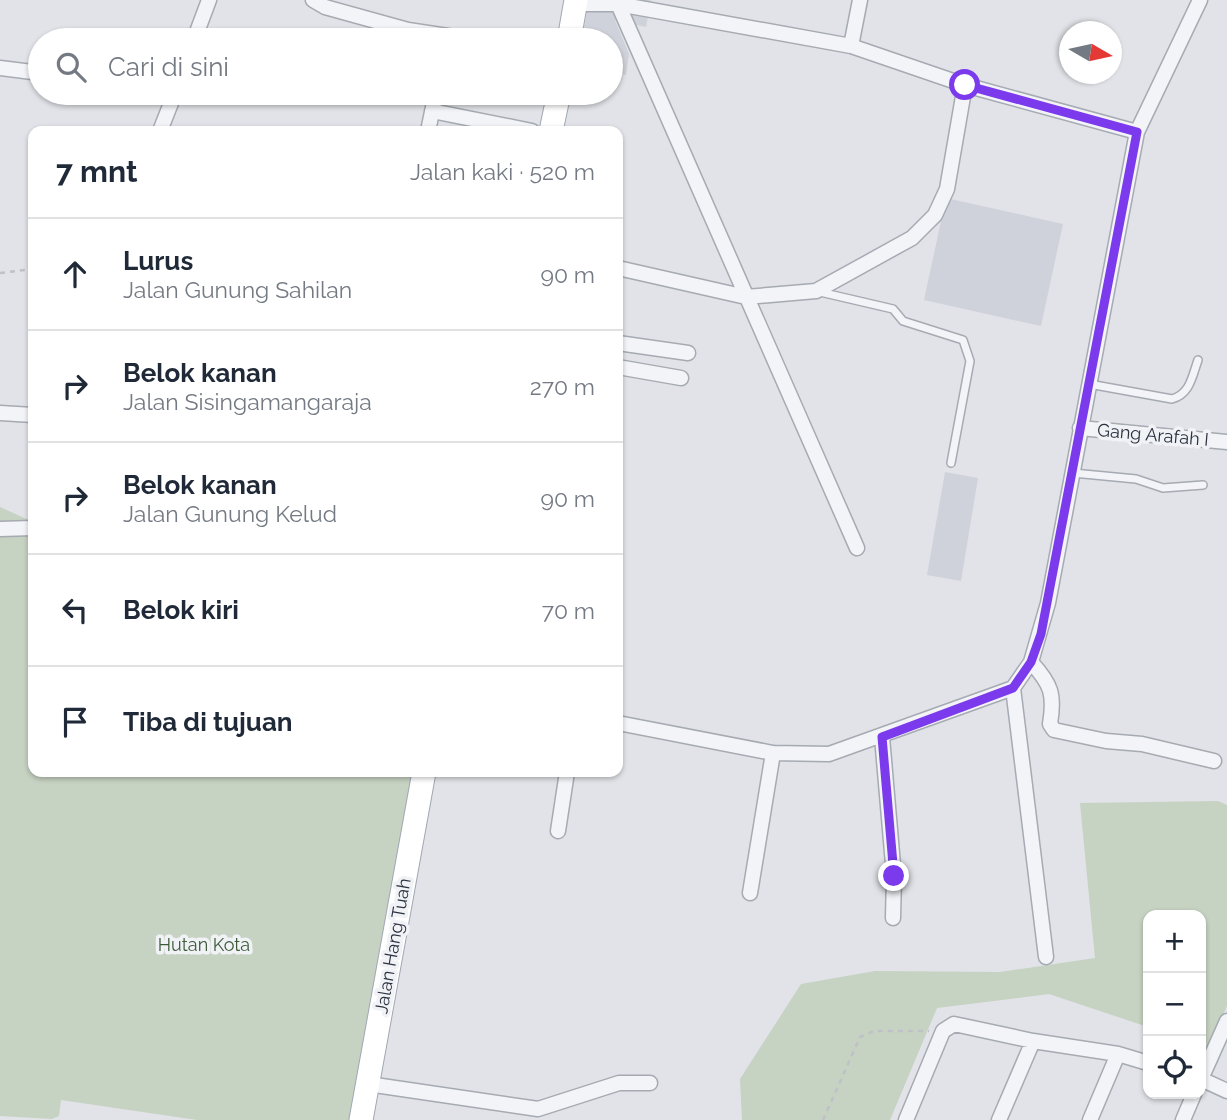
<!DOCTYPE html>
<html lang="id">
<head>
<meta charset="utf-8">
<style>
	body { margin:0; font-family:Raleway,sans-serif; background:#f6f6f7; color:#1f2937 }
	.controls { position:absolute; right:21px; bottom:21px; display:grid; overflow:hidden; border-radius:14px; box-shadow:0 2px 5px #0004 }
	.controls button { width:63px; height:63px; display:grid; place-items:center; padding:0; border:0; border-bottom:2px solid #e0e1e3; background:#fff; color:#1f2937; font:35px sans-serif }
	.compass { position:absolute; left:1059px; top:21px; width:63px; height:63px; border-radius:50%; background:#fff; box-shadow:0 2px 5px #0004; rotate:99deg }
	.stop { position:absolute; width:21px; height:21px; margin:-16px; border:5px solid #7c3aed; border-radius:50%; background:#fff }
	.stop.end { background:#7c3aed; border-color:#fff; box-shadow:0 2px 7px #0008 }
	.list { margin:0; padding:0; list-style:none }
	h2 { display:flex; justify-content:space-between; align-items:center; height:91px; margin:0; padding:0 28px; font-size:30px }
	h2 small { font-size:23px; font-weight:400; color:#747a83 }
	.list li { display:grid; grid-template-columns:46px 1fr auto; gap:21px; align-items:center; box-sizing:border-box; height:112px; padding:0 28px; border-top:2px solid #e0e1e3 }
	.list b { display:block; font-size:26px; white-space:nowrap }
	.list p { margin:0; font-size:23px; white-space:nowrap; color:#747a83 }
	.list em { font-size:23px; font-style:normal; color:#747a83 }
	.icon { flex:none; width:38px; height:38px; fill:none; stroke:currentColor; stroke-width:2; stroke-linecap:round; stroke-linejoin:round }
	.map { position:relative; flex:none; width:1227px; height:1120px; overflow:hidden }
	.search { position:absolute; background:#fff; box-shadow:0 2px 5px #0004; left:28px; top:28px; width:595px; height:77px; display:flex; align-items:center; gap:18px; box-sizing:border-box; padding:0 24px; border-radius:38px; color:#747a83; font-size:26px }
	.panel { position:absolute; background:#fff; box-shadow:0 2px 5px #0004; left:28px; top:126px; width:595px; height:651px; border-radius:14px }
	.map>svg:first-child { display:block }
	.built { fill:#cfd2da }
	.green { fill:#c6d2c2 }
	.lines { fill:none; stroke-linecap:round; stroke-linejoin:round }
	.lane-casing { stroke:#a6aab2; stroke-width:10 }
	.street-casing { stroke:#a6aab2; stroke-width:17 }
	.primary-casing { stroke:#a1a7b3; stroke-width:25 }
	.path { stroke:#bfc1c7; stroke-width:2.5; stroke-dasharray:5 5; stroke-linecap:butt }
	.lane { stroke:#f3f4f7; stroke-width:7 }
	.street { stroke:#f3f4f7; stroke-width:14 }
	.primary { stroke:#fff; stroke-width:23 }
	.route { stroke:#7c3aed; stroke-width:9 }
	.labels { text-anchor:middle; stroke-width:7; stroke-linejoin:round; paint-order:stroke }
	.street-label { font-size:18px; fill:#2a313f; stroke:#f0f2f6 }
	.park-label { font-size:18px; fill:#3d5a39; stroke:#f0f2f6 }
</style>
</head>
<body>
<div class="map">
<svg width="1227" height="1120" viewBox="0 0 1227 1120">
	<rect width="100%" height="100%" fill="#e1e3e8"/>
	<path class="built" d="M589,0H651L646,27L615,20L629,54L626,75L611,72V40H582Z
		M946,198L1063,224L1041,326L924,300Z
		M945,472L978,478L961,581L927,575Z"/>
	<path class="green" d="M0,507L33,522V772H423L354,1120H197L61,1100L59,1116L52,1119L0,1116Z
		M1218,801L1227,805V1006L1209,1047L1201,1045V915H1148V1027L1049,994L937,1008L890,1120H742L740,1079L801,984L875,971L1000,972L1095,958L1080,803Z"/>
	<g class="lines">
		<g class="lane-casing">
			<path id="lane" d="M820,292L893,309L903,321L963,340L970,361L951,463
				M1089,384L1172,399C1190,394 1192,377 1198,360
				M1073,473L1136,479L1163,488L1203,485"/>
		</g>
		<g class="street-casing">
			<path id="street" d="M313,0L325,7L408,30L474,40
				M575,4H618L851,46L965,85L1137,132
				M618,4L857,548
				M194,40L209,0
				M851,46L860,0
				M0,68L40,73
				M432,111L532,131
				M160,131L175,93
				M428,131L436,93
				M618,268L746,297L816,291L912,238L935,215L947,189L965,85
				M618,343L688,353
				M618,367L681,378
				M0,413L33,415
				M1080,428L1227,442
				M0,529L33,528
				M1031,662C1051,684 1055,694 1050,724L1054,730L1106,741L1142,744L1214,761
				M1013,688L1046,957
				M618,723L773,753L829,754L1013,688L1031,662L1048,603L1137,132L1200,0
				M882,737L894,876L893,918
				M558,831L567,772
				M750,893L773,753
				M1201,1079L1227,1021
				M1201,1079L1227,1091
				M368,1084L538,1109L619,1083H650
				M906,1120L943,1031L954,1024L1033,1041L1118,1054L1148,1063
				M999,1120L1033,1041
				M1090,1120L1118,1054
				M1183,1120L1194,1094"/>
		</g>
		<g class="primary-casing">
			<path id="primary" d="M569,40L576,0
				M551,131L559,93
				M361,1120L424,772"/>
		</g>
		<path class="path" d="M0,273L33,269
			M823,1120L860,1037L874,1031H929"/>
		<use href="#lane" class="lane"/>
		<use href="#street" class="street"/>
		<use href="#primary" class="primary"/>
	</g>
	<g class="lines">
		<path class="route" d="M894,876L882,737L1013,688L1031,662L1041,634L1137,132L965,85"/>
	</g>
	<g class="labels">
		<g class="street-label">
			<text transform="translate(1153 435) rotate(5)" y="6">Gang Arafah I</text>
			<text transform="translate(393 946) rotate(-80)" y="6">Jalan Hang Tuah</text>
		</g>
		<g class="park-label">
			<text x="204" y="951">Hutan Kota</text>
		</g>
	</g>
</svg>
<div class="controls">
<button>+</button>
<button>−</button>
<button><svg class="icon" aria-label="locate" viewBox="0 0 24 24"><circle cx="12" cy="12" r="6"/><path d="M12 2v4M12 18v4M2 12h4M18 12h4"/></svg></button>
</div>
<svg class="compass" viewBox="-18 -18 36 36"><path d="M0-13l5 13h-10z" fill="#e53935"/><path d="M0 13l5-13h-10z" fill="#747a83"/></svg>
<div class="stop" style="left:965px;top:85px"></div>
<div class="stop end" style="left:894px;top:876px"></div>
<div class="search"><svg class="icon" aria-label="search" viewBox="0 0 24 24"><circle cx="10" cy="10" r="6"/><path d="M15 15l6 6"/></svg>Cari di sini</div>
<section class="panel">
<h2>7 mnt<small>Jalan kaki · 520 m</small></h2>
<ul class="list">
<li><svg class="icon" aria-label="ahead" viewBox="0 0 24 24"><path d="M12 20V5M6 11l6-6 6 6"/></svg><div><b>Lurus</b><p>Jalan Gunung Sahilan</p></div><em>90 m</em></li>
<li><svg class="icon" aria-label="right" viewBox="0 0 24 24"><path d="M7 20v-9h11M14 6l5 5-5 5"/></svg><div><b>Belok kanan</b><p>Jalan Sisingamangaraja</p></div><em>270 m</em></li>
<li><svg class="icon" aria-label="right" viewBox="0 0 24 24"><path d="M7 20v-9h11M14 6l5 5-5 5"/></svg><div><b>Belok kanan</b><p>Jalan Gunung Kelud</p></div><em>90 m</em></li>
<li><svg class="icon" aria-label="left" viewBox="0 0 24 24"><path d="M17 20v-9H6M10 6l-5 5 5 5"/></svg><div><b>Belok kiri</b></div><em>70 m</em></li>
<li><svg class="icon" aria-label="arrive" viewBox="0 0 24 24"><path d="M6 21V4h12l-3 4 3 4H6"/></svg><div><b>Tiba di tujuan</b></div></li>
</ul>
</section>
</div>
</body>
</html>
